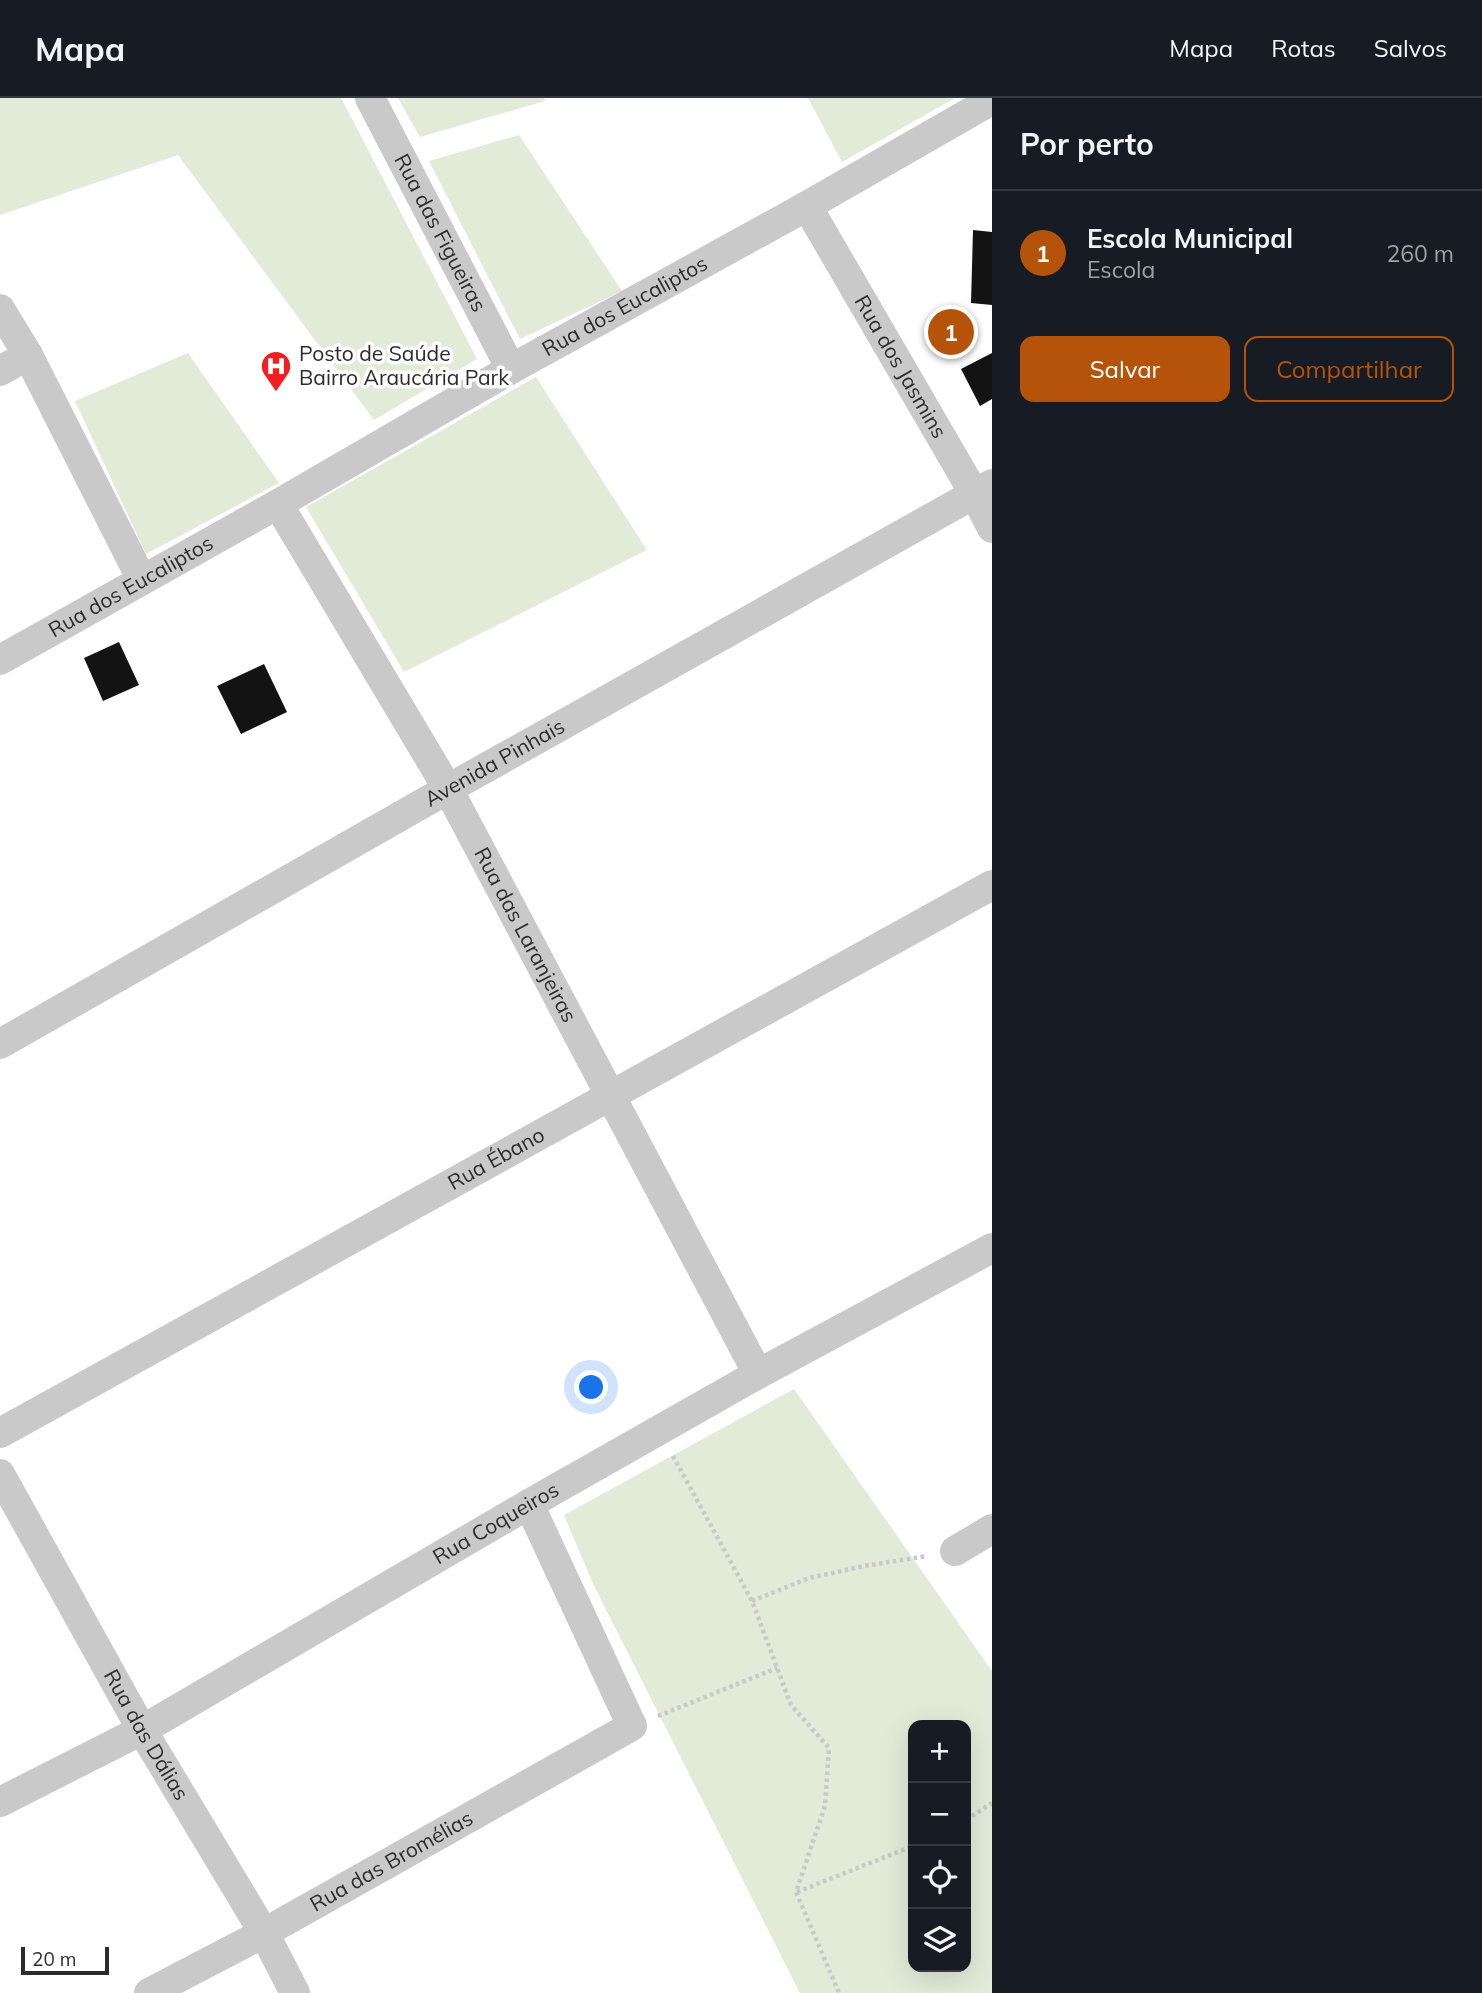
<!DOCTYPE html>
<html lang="pt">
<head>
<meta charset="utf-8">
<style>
	body { margin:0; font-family:Mulish,sans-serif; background:#20242c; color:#f1f3f6 }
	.controls { position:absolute; right:21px; bottom:21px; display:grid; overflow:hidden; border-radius:14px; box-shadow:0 7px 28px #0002 }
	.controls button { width:63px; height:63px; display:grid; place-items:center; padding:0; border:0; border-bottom:2px solid #363941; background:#171b24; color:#f1f3f6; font:35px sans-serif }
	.scale { position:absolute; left:21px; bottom:18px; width:88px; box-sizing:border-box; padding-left:7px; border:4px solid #2c2c2c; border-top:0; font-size:19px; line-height:24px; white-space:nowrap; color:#2c2c2c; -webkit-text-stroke:5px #fff; paint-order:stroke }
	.you { position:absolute; left:592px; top:1290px; width:24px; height:24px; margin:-18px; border:5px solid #fff; border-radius:50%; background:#1a73e8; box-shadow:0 0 0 10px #1a73e833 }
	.badge { display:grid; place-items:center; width:46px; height:46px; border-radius:50%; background:#b45309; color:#fff; font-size:23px; font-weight:700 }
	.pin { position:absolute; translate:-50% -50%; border:4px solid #fff; box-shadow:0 2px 7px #0006 }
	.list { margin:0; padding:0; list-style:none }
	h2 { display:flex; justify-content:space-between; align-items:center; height:91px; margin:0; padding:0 28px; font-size:30px }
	h2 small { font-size:23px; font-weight:400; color:#9ea1a6 }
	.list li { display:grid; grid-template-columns:46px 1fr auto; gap:21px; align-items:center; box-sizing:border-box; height:126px; padding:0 28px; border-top:2px solid #363941 }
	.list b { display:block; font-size:26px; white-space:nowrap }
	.list p { margin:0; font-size:23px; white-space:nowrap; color:#9ea1a6 }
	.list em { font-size:23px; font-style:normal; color:#9ea1a6 }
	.actions { display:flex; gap:14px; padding:21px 28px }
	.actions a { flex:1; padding:16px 0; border:2px solid #b45309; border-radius:14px; text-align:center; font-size:24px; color:#b45309 }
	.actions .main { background:#b45309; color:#fff }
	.icon { flex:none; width:38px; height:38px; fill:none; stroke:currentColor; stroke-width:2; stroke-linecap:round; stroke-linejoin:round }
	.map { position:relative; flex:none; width:992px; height:1895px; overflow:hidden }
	header { display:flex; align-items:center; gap:42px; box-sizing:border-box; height:98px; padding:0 35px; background:#171b24; border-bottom:2px solid #363941 }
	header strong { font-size:33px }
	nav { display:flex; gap:38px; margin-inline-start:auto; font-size:24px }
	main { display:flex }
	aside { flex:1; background:#171b24 }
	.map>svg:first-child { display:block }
	.green { fill:#e1ebd8; fill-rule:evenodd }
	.building { fill:#131313 }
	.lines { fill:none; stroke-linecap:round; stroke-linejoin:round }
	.path { stroke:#c9c9c9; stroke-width:4.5; stroke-dasharray:3.5 3.5; stroke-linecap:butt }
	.street { stroke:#c9c9c9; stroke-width:30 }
	.labels { text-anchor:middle; stroke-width:7; stroke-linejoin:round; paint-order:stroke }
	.street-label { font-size:21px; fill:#2c2c2c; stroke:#fff }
	.poi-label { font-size:21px; fill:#2c2c2c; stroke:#fff; text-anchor:start }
</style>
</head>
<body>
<header>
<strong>Mapa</strong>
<nav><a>Mapa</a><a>Rotas</a><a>Salvos</a></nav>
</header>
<main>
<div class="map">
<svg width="992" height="1895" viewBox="0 0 992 1895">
	<rect width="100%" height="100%" fill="#fff"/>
	<path class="green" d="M0,0H341L477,261L374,322L178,57L0,117Z
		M398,0H544L545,3L420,39Z
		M808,0H955L842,64Z
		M519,37L622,193L520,241L429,63Z
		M188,255L279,385L146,456L75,303Z
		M536,279L647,452L404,574L306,409Z
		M794,1291L992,1573V1895H800L594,1488L564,1417ZM913,1627H966V1869H913Z"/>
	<path class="building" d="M973,132L992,134V207L971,205Z
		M992,255V301L980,308L961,271Z
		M119,544L139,587L103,603L84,560Z
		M264,566L287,614L241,636L217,588Z"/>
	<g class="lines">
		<path class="path" d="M673,1358L752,1503L791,1607L829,1650L825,1708L796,1794L839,1895
			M752,1503L809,1480L864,1468L927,1458
			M658,1618L777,1570
			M966,1722L992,1705
			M797,1794L913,1748"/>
		<g class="street">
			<path id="s1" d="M370,0L511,271"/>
			<path id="s2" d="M807,108L975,397L992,430"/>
			<path d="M0,211L28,257L142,482"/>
			<path d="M0,273L28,257"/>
			<path id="s3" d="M278,406L448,691L758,1276"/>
			<path id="s4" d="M0,562L278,406L511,271L807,108L992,2"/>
			<path id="s5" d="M0,946L448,691L992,386"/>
			<path id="s6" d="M0,1335L992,787"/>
			<path id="s7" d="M0,1376L142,1632L264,1835L295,1895"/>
			<path d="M955,1453L992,1431"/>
			<path id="s8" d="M0,1704L142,1632L529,1406L758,1276L992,1150"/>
			<path id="s9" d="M149,1895L264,1835L632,1628L529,1406"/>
		</g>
	</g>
	<defs>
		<g id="hospital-pin" transform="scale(1.575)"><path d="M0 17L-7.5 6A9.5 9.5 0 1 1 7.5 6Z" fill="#f31e1f" stroke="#fff"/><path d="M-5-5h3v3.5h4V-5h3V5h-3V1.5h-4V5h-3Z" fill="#fff"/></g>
	</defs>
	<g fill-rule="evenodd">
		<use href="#hospital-pin" x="276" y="268"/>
	</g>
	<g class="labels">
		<g class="street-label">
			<text dy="7" stroke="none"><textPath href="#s1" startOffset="152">Rua das Figueiras</textPath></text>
			<text dy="7" stroke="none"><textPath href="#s4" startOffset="718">Rua dos Eucaliptos</textPath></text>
			<text dy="7" stroke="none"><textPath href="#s2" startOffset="186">Rua dos Jasmins</textPath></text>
			<text dy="7" stroke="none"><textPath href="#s4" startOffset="150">Rua dos Eucaliptos</textPath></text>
			<text dy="7" stroke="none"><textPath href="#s5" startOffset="569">Avenida Pinhais</textPath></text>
			<text dy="7" stroke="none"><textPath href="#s3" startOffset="497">Rua das Laranjeiras</textPath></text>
			<text dy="7" stroke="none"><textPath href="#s6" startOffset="567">Rua Ébano</textPath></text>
			<text dy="7" stroke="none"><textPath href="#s8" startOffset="569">Rua Coqueiros</textPath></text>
			<text dy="7" stroke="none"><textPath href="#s7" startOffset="299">Rua das Dálias</textPath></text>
			<text dy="7" stroke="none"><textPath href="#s9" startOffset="276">Rua das Bromélias</textPath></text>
		</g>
		<g class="poi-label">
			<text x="299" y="263">Posto de Saúde<tspan x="299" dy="24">Bairro Araucária Park</tspan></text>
		</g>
	</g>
</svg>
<div class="controls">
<button>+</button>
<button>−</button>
<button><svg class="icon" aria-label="locate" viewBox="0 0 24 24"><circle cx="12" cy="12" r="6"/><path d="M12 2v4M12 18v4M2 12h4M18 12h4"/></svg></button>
<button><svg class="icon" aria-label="layers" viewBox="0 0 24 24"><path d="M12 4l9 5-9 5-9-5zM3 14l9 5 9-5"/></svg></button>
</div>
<div class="scale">20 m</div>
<div class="you"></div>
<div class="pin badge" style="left:951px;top:234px">1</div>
</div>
<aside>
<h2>Por perto<small></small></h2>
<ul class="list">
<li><span class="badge">1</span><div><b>Escola Municipal</b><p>Escola</p></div><em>260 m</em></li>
</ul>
<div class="actions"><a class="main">Salvar</a><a>Compartilhar</a></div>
</aside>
</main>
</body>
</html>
